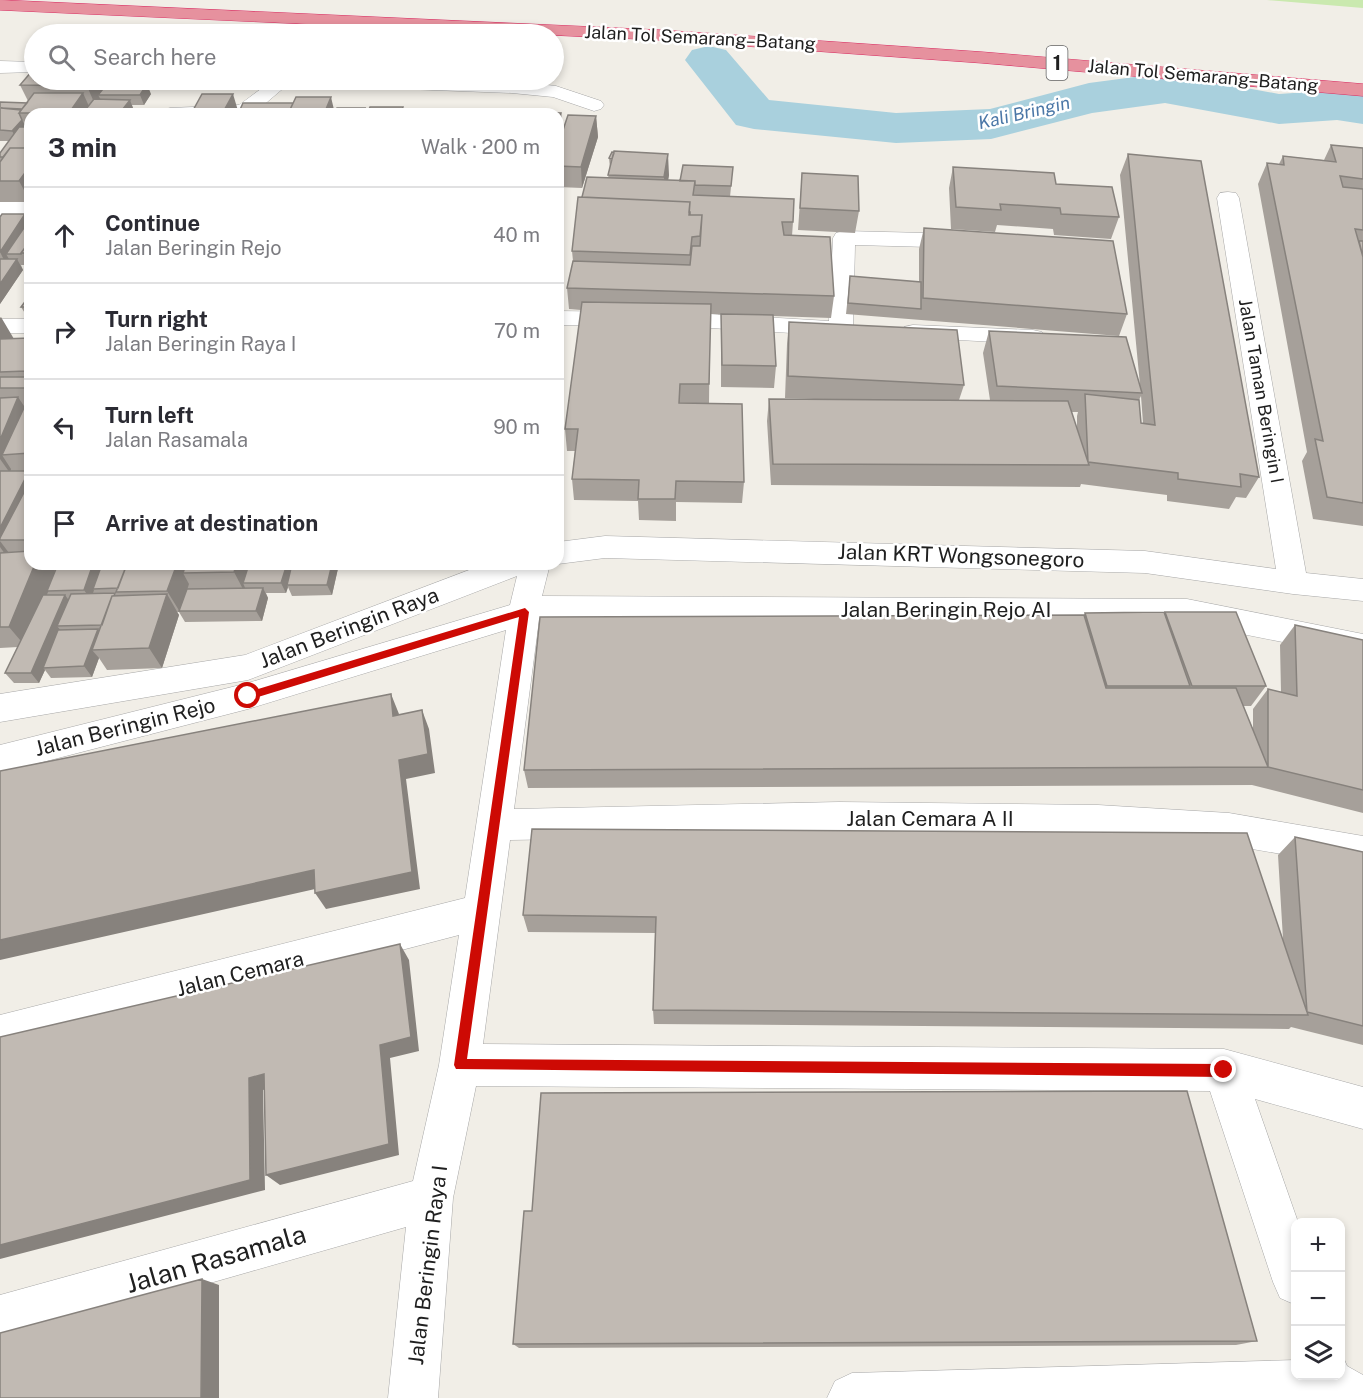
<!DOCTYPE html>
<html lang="en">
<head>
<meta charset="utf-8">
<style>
	body { margin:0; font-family:"Public Sans",sans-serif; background:#f7f7f7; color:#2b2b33 }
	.controls { position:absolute; right:18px; bottom:18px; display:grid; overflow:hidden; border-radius:12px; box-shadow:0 3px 9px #0003 }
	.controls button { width:54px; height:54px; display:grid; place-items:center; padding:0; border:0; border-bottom:2px solid #e1e1e2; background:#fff; color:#2b2b33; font:30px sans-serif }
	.stop { position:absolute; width:18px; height:18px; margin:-14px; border:4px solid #cd0a04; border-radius:50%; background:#fff }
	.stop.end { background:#cd0a04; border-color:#fff; box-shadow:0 2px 6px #0008 }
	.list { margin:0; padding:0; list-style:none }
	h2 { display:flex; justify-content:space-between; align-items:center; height:78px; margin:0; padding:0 24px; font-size:26px }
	h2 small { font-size:20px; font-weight:400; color:#7c7c81 }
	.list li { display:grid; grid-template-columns:39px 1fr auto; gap:18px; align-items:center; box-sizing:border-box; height:96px; padding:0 24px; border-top:2px solid #e1e1e2 }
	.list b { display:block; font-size:22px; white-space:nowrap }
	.list p { margin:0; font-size:20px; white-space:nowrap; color:#7c7c81 }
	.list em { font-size:20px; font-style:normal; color:#7c7c81 }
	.icon { flex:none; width:33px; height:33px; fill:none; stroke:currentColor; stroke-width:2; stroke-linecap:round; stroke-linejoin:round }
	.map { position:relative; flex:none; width:1363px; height:1398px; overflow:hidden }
	.search { position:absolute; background:#fff; box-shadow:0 3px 9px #0003; left:24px; top:24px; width:540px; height:66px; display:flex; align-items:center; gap:15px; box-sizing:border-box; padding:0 21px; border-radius:33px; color:#7c7c81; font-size:22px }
	.panel { position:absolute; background:#fff; box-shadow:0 3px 9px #0003; left:24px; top:108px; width:540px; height:462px; border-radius:18px }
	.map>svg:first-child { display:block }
	.grass { fill:#cae9af }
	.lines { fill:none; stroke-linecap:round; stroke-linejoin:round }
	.river { fill:#a9d0dd; fill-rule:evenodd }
	.minor-casing { stroke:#a7a7a7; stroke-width:1 }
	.highway-casing { stroke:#d82b61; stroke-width:1 }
	.minor { fill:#fff; fill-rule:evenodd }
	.highway { fill:#e6919e; fill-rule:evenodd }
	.wall { fill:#a6a09a; fill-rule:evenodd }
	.shaded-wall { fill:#87827d }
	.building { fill:#c1bab3; stroke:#87827d; stroke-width:1.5 }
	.route { fill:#cd0a04 }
	.labels { text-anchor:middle; stroke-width:5; stroke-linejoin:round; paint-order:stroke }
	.far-street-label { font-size:18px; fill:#202020; stroke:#fff }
	.far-water-label { font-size:18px; font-style:italic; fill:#4b77a7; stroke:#fff }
	.shield { fill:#fff; stroke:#636363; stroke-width:1.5 }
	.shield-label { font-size:20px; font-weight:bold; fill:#202020 }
	.street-label { font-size:21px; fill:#202020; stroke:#fff }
	.near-street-label { font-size:26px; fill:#202020; stroke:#fff }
</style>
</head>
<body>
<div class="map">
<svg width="1363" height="1398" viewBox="0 0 1363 1398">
	<rect width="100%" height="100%" fill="#f1eee7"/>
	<path class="grass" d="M1267,0H1363V8Z"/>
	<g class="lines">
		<path class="river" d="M709,46L726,50L769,100L896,113L990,109L1089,83L1165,73L1279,94L1337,90L1363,94V124L1337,120L1279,124L1165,103L1092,113L991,139L896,143L754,129L736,125L685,60L692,50Z"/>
		<g class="minor-casing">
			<path id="minor" d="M0,61L34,62V72L0,73Z
				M273,80H293L253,114H160L163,110L170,108L239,105Z
				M320,80L512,81L556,86L601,101L604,105L601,109L594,111L553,97L512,93L329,86L322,84Z
				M1228,192L1236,193L1239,198L1306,573L1363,579V601L1293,594L1145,573L605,558L558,564V542L605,536L1145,551L1276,569L1217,198L1220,193Z
				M0,201H30V215H0Z
				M844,231L967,234L975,236L978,241L975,246L967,248L855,245L853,329L850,334L841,336L694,327L558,325V311L694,313L829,321L833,238L836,233Z
				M0,319H30V333H0Z
				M913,325L1033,330L1042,332L1045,337L1042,342L1033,344L904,337L901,332L904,327Z
				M485,564H550L542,596L1187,599L1363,634V658L1187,623L539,620L514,809L839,802L1098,805L1229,813L1363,836V868L1229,845L1098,836L839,834L510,840L483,1044L1224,1049L1363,1087V1129L1255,1099L1298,1222H1296V1305L1280,1298L1273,1282L1210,1091L476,1086L453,1198L438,1398H388L406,1227L0,1343V1295L413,1181L439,1065L459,935L0,1055V1015L465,898L506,630L248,709L0,773V745L248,683L510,605L517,576L248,680L0,722V694L245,655Z
				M1340,1357L1344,1359L1347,1366L1363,1375V1398H827L835,1381L852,1373L1296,1360V1376H1340Z"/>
		</g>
		<g class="highway-casing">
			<path id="highway" d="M0,0L660,30L982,52L1363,84V96L982,63L660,40L0,10Z"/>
		</g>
		<use href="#minor" class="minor"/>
		<use href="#highway" class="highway"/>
	</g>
	<path class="wall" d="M34,80H100L104,88L151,94L144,105H132L134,111L132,114H30V202H0V157L9,141H0V102L27,103L28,101L20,85Z
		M561,113L563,131L596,116L598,137L582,188L558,187V166Z
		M1331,145L1363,148V526L1313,519L1302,461L1307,452L1258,184L1267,163L1279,164L1283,156L1324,160Z
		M614,153L669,175L668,180L680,181L732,177L730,197L793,222L792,236L834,296L831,318L773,316L776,366L774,388L721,387V314L740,315L710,314L709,404L744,482L742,503L676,502V521L639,520L638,501L574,500L572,479L575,451H567L565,429L581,310L569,309L567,288L573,261L572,251L582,197L608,178L610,168L609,158Z
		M1128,154L1259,477L1246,498L1236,497L1229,509L1167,501V495L1081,484L1080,487L771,485L767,421L769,399H814L785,398L787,344L789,322L964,385L959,400H990L983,353L989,331L1140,385L1120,175ZM1141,396L1143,423H1141L1139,400ZM1071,412H1078L1077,416V431Z
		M953,167L1056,184L1119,217L1111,239L1054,235L1053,229L997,225L995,232L951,229L949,188Z
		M802,173L859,211L855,233L798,230Z
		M0,217L29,220L30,219V270L28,265H21L23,270L0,304Z
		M924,228L1127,314L1119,336L846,314L850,276L919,282V249Z
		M30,295V318H28L21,307Z
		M30,338V564H50L55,571L339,564L332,595L292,596L288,587L286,593H266L268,598L262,621L185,622L179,612H177L179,615L162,668L107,670L99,658L92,677L51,678L45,670L39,683H14L5,673L18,647L0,648V372L13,339Z
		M1165,612L1266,686L1251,706H1243L1253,729V709L1268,689L1281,692L1280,645L1295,625L1363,640V813L1252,785L528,788L524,770L1084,615L1085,613L1164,614Z
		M532,829L1283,939L1278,855L1295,837L1363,852V1045L1291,1027L1289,1029L654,1024L653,1010L655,933L528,932L523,915Z
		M532,1211L1257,1341L1236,1345L519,1348L513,1344Z"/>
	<path class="shaded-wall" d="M92,80H100L106,92L98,95L101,100L96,107L87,86Z
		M147,84L151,94L144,105L140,95Z
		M83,93L92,113V114H70L69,113Z
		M233,94L239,114H222Z
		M331,97L335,114H324Z
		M130,100L134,111L132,114H119Z
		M561,113L563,134L558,152V124Z
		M596,116L598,137L582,188L581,167Z
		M22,120L28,130L18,141L12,131Z
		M668,154L669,175L665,198L664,177Z
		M30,166V182H24L30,194V201L19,181Z
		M25,214L30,223L6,254L9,259L6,264L0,252Z
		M17,259L23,270L0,304V284Z
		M1,317L14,339L0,360V318Z
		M30,364V378L26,371Z
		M18,397L30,415L2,455L11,469L10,473L0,459V440Z
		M29,471L30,520L0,540V528Z
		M0,541L12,557L10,561L0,547Z
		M35,564H50L56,572L26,647L9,627Z
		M93,564H103L93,589L94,590L91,600L84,590Z
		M177,564H196L183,573L189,584L180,612L167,591Z
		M237,564H254L243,583L246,590L245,593L234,572Z
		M287,564H294L287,585L288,587L286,593L281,583Z
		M332,564H339L332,595L327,585Z
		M263,588L268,598L262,621L256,611Z
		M167,594L179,615L162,668L149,648Z
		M65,595L73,606L57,626L62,632L43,668L45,670L39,683L31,673Z
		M98,629L105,640L92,650L99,658L92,677L84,666Z
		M391,694L399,714L401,735L393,716Z
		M422,710L429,729L435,773L406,779L420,889L326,909L315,893L399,760Z
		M314,870L324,887L0,960V940Z
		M400,944L409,960L419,1051L390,1058L399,1155L280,1185L266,1175L380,1045Z
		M264,1074L277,1086L263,1090L265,1190L0,1259V1245L249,1078Z
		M202,1279L219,1285V1398H201Z"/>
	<path class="building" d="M32,71H34V80H92L87,86L20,85Z
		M107,84H147L140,95H98Z
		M34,93H83L69,113H19Z
		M202,94H233L222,114H191Z
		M296,97H331L324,114H288Z
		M94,99L130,100L119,114H82Z
		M0,102L27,103L22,109L1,108L21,110L19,113L22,120L12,131L0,130Z
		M243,103H293L288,114H238Z
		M370,107H403L401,114H367Z
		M337,108H365L362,114H335Z
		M460,112V114H412L413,113Z
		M532,112L561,113L558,124V114H531Z
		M161,113H191V114H161Z
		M568,115L596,116L581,167L558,166V145Z
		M19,127H30V146L28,148H10L3,157H0V153Z
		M1331,145L1363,148V179L1340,176L1343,187L1363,189V230L1355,229L1363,257V503L1327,497L1315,439L1323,441L1267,163L1284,165L1283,156L1336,162Z
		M10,148H30V166L19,181H0V162Z
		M614,151L668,154L664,177L608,175Z
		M612,152L614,153L612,159L609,158Z
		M1128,154L1201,161L1259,477L1240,474L1241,487L1178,479V473L1088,462L1085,394L1139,400L1141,423L1155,425Z
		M683,165L733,167L731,186L695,185V181H680Z
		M953,167L1054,173L1056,184L1112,187L1119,217L1061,214L1060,208L1000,204L1001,210L956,207Z
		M30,173V182H24Z
		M802,173L858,176L859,211L800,208Z
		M587,177L695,181L693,195L794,199L793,222H782L784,235L830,237L834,296L567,288L573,261L690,265L692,246H700L702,215H690V212H689L690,202L582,197Z
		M578,197L690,202L689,215H702L700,236L692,237L690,255L572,251Z
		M2,214H25L0,252V217Z
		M30,219V241L21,253V254H6Z
		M924,228L1113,241L1127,314L923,298Z
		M30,241V253H21Z
		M1359,241H1363V257Z
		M0,259H17L0,284Z
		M850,276L921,282V309L848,303Z
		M30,295V307H21Z
		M582,302L711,304L709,384H680L679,403L742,404L744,482L676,481L675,499H638L639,480L572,479L578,429H565Z
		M721,314L773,315L776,366L722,365Z
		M789,322L957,330L964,385L788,376Z
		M989,331L1126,337L1142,393L997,386Z
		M30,338V364L26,371L0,372V339Z
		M0,377H30V388H0Z
		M30,395V453L2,455Z
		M18,397L0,440V398Z
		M769,399L1068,401L1089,465L773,464Z
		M0,471H29L0,528Z
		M30,481V540H0V538Z
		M30,551V564H35L9,627H0V553Z
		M58,564H93L84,590L47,591Z
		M102,564H127L118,588L93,589Z
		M127,564H177L167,591L116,592Z
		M186,564H237L234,572L183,573Z
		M249,564H287L281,583H243Z
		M292,564H332L327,585H287Z
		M263,588L256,611H179L187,589Z
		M115,593L114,596H112L102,625L57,626L71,594Z
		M167,594L149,648L92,650L112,596Z
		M43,595H65L31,673H5Z
		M1164,612L1190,686H1107L1085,613Z
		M1165,612H1236L1266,686H1192Z
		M1084,615L1106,688H1236L1268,767V689L1297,696L1295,625L1363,640V790L1268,767L524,770L540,617Z
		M98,629L84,666L43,668L58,630Z
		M391,694L393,716L422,710L428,754L399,760L412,872L315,893L314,870L0,940V771Z
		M532,829L1247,833L1308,1015L653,1010L656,917L523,915Z
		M1295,837L1363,852V1026L1307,1012Z
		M400,944L411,1037L380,1045L389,1144L266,1175L264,1074L249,1078L250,1180L0,1245V1037Z
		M1187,1091L1257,1341L513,1344L524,1211H532L541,1093Z
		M202,1279L201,1398H0V1333Z"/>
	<path class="route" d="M525,608L529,612L467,1059L1224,1064L1228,1066V1075L1224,1077L456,1069L454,1065L519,617L248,700L243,696L248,692Z"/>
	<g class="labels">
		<g class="far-street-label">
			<text transform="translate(700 38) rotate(3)" y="6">Jalan Tol Semarang–Batang</text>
			<text transform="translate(1203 76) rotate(5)" y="6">Jalan Tol Semarang–Batang</text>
			<text transform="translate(1261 391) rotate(80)" y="6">Jalan Taman Beringin I</text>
		</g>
		<g class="far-water-label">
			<text transform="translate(1024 113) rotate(-13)" y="6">Kali Bringin</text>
		</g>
		<rect class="shield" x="1046.5" y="46" width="21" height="34" rx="4.5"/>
		<g class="shield-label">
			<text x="1057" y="70">1</text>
		</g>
		<g class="street-label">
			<text transform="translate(961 556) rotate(2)" y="7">Jalan KRT Wongsonegoro</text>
			<text x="946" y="617">Jalan Beringin Rejo AI</text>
			<text transform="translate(349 628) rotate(-21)" y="7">Jalan Beringin Raya</text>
			<text transform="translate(125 727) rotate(-14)" y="7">Jalan Beringin Rejo</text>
			<text x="930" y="826">Jalan Cemara A II</text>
			<text transform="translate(240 974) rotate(-14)" y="7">Jalan Cemara</text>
			<text transform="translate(428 1265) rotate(-83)" y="7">Jalan Beringin Raya I</text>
		</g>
		<g class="near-street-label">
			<text transform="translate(216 1259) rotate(-16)" y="9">Jalan Rasamala</text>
		</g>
	</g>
</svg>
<div class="controls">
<button>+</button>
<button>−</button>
<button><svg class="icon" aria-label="layers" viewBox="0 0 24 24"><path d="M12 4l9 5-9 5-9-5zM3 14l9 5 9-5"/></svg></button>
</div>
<div class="stop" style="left:248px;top:696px"></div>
<div class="stop end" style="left:1224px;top:1070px"></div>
<div class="search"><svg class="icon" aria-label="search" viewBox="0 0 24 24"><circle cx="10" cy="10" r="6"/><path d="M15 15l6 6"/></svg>Search here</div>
<section class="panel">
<h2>3 min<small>Walk · 200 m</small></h2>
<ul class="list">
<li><svg class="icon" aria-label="ahead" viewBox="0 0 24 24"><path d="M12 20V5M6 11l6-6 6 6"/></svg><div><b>Continue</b><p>Jalan Beringin Rejo</p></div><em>40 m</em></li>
<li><svg class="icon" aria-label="right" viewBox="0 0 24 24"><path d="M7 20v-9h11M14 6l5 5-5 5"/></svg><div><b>Turn right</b><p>Jalan Beringin Raya I</p></div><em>70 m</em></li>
<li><svg class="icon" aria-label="left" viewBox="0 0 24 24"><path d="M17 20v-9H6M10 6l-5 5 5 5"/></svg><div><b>Turn left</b><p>Jalan Rasamala</p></div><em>90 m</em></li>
<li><svg class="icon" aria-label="arrive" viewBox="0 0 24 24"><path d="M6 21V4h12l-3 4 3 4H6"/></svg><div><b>Arrive at destination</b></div></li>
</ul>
</section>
</div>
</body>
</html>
